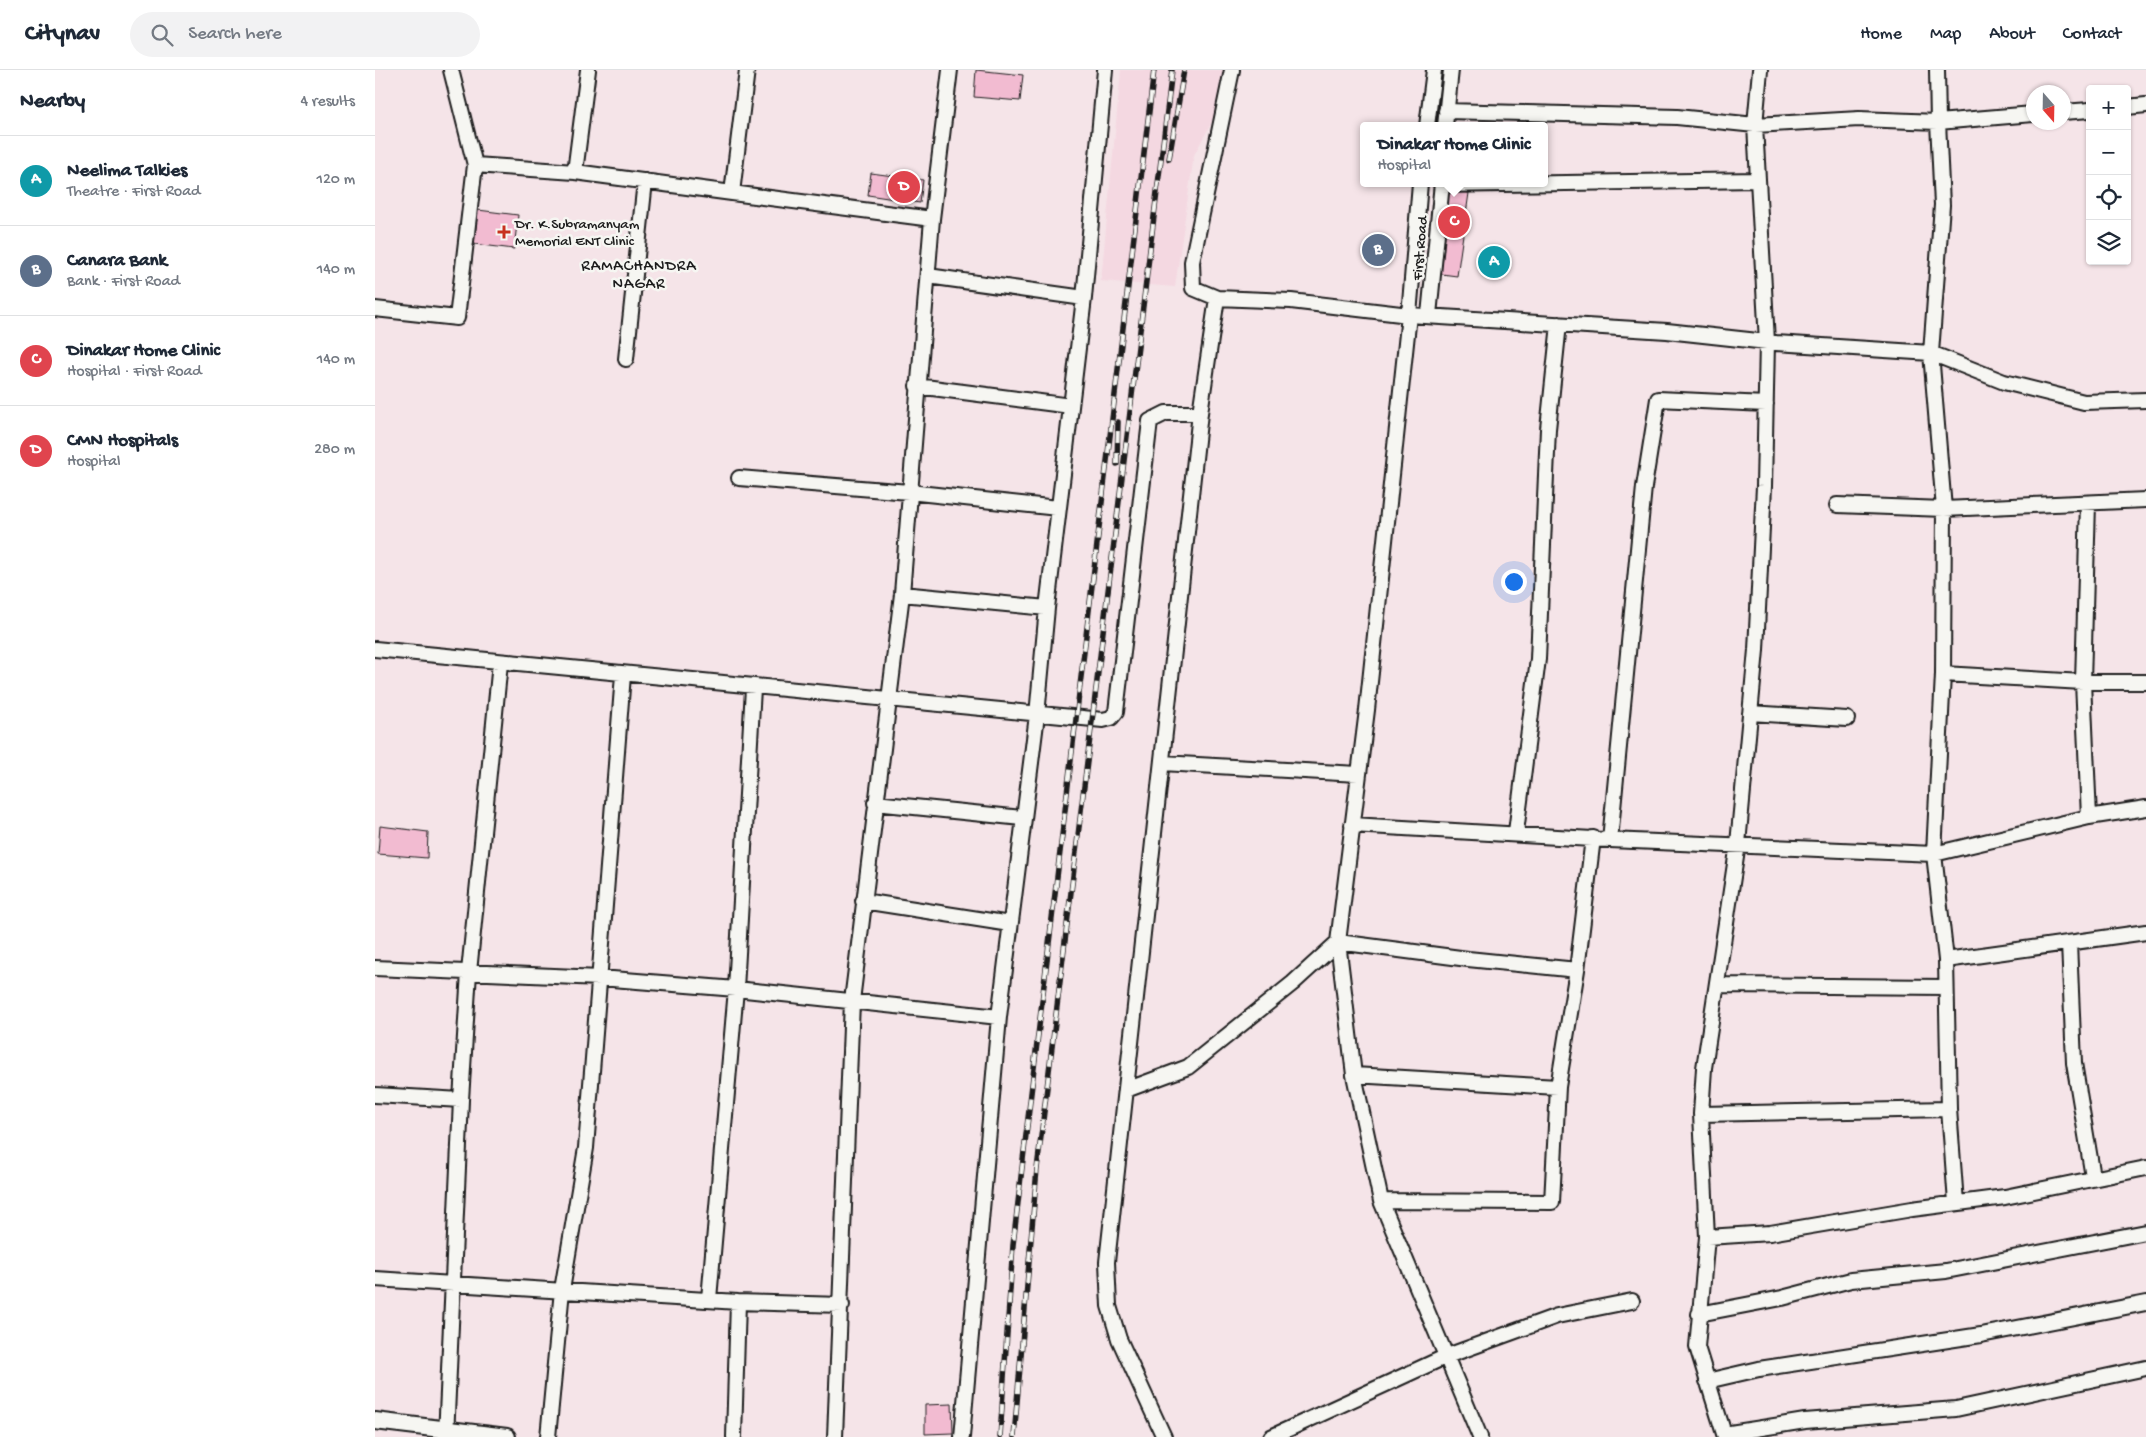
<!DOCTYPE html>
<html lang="en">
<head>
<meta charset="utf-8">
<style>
	body { margin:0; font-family:"Gochi Hand",sans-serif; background:#f2f2f3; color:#1f2937 }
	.controls { position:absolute; right:15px; top:15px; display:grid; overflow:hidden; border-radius:5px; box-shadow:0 1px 4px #0004 }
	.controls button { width:45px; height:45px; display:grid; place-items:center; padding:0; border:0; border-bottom:1px solid #e0e1e3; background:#fff; color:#1f2937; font:25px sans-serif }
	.compass { position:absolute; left:1651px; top:15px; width:45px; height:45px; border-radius:50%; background:#fff; box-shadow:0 1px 4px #0004; rotate:160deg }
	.you { position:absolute; left:1138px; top:511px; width:18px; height:18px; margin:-12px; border:4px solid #fff; border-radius:50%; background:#1a73e8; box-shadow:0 0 0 8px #1a73e833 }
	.badge { display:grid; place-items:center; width:32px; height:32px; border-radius:50%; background:#c8321e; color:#fff; font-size:16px; font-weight:700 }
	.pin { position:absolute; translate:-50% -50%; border:2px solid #fff; box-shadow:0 1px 5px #0006 }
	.popup { position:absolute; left:985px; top:52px; width:188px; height:65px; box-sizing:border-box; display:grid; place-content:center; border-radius:5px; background:#fff; filter:drop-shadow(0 1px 4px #0005); font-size:16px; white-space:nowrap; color:#747a83 }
	.popup b { font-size:19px; color:#1f2937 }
	.popup::after { content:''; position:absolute; left:50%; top:100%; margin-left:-10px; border:10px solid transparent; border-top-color:#fff }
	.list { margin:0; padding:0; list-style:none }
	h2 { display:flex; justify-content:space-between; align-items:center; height:65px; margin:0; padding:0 20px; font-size:21px }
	h2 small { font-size:16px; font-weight:400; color:#747a83 }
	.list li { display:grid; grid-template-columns:32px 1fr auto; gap:15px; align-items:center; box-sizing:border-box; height:90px; padding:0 20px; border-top:1px solid #e0e1e3 }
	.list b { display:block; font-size:19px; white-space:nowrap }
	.list p { margin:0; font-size:16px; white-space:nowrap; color:#747a83 }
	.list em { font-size:16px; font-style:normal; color:#747a83 }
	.icon { flex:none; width:28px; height:28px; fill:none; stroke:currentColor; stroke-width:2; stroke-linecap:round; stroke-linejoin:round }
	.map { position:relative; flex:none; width:1771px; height:1367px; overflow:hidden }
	header { display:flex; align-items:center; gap:30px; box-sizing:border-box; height:70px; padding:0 25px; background:#fff; border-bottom:1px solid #e0e1e3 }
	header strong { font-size:24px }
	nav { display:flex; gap:28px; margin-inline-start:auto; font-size:18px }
	.search { width:350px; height:45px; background:#f2f2f3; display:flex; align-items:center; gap:12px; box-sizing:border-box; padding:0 18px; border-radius:28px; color:#747a83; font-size:19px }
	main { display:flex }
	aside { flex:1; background:#fff }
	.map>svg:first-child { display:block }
	.built { fill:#f4d8e1 }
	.building { fill:#f2bbd1; stroke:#1c1c1c }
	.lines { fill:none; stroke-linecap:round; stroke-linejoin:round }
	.minor-casing { stroke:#1c1c1c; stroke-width:18 }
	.tertiary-casing { stroke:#1c1c1c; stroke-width:20 }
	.minor { stroke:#f6f6f2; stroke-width:14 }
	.tertiary { stroke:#f6f6f2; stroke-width:16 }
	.rail-casing { stroke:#1c1c1c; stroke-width:5.5 }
	.rail { stroke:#f6f6f2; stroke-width:4; stroke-dasharray:11; stroke-linecap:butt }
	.poi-dot { fill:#c8321e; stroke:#f6f6f2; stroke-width:2 }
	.labels { text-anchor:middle; stroke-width:5; stroke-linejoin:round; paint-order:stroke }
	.poi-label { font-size:15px; fill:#1c1c1c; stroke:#f6f6f2; text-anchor:start }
	.street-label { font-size:15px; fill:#1c1c1c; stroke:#f6f6f2 }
	.neighbourhood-label { font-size:16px; letter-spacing:1px; fill:#1c1c1c; stroke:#f6f6f2 }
</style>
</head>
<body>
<header>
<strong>Citynav</strong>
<div class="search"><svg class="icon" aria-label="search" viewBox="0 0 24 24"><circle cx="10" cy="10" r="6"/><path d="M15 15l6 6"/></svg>Search here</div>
<nav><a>Home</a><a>Map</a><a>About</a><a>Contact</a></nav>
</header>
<main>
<aside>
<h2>Nearby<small>4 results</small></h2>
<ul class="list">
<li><span class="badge" style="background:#0f9aa8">A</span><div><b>Neelima Talkies</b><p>Theatre · First Road</p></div><em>120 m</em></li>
<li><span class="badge" style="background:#5c6f8a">B</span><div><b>Canara Bank</b><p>Bank · First Road</p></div><em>140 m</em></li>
<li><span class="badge" style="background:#e0444e">C</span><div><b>Dinakar Home Clinic</b><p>Hospital · First Road</p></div><em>140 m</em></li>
<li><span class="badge" style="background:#e0444e">D</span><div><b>CMN Hospitals</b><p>Hospital</p></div><em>280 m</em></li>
</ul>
</aside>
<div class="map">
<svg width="1771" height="1367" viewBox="0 0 1771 1367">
	<rect width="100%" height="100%" fill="#f5e4e8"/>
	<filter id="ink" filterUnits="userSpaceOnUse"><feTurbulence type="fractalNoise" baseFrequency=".02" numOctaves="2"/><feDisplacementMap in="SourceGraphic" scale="10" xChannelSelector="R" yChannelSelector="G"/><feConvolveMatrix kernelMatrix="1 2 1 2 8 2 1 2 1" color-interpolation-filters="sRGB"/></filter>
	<g filter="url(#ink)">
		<path class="built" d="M746,0H865L819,85L800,217L726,211Z"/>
		<path class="building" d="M601,0L648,5L645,31L599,27Z
			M496,103L548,110L545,133L493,125Z
			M1071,120L1094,123L1082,206L1059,203Z
			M103,140L143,145L139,179L99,174Z
			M5,756L53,762L52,788L3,784Z
			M577,1334L578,1363L550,1364V1335Z"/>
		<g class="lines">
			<g class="minor-casing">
				<path id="minor" d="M76,0L100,95L200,102L357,123
					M372,0L357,123L557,149
					M857,0L817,192L818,218L842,228L916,231L1034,245L1292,261L1401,273L1556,283L1629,312L1709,332L1771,330
					M1562,0L1563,52L1658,44
					M1752,37L1771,35
					M1071,41L1302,47L1380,55L1484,49L1563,52L1567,135L1556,283L1569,439L1568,604L1559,784L1571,890L1771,862
					M1688,42L1715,40
					M1052,56L1059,0
					M1070,56L1076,0
					M200,102L213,0
					M1045,113L1034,245L992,640L963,872L979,1005L1006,1131L1105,1367
					M1066,115L1383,110
					M553,206L709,228
					M0,239L82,248L100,95
					M1054,245L1067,113
					M251,289L270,111
					M542,316L696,336
					M364,408L534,422L683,438
					M1713,433L1708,612L1714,747
					M1462,435L1569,439L1771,430
					M527,524L672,538
					M0,579L728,650L736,648L741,642L775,351L791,343H825
					M1568,604L1708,612H1771
					M1375,643L1472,649
					M787,693L983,704
					M500,733L647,748
					M977,755L1235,770L1559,784L1714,747L1771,738
					M1141,762L1163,589L1173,359L1184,254
					M1235,770L1269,417L1283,329L1391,334
					M488,831L635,854
					M1694,873L1699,993L1718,1107
					M1571,890L1574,1039L1581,1133
					M0,898L225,908L361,919L624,947
					M1342,915L1571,917
					M979,1005L1183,1017
					M751,1020L813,997L918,913L963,872L1093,889L1202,900
					M0,1025L86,1030L71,1367
					M86,1030L94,902L125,593
					M1326,1044L1574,1039
					M1006,1131L1177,1132L1183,1017L1202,900L1218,768
					M1332,1167L1395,1163L1537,1139L1630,1127L1771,1098
					M0,1209L363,1232L467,1235
					M334,1229L361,919L378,618
					M1324,1244L1407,1228L1476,1210L1571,1201L1771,1162
					M1332,1311L1384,1299L1606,1265L1771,1233
					M1349,1364L1430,1351L1581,1339L1771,1298
					M173,1367L187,1220L211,1078L248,605
					M359,1367L363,1232
					M460,1367L477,931L527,524L557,149L575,0
					M587,1367L624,947L662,645L672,538L709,228L730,0
					M789,1367L744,1269L734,1236L732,1192L825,343L842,228
					M896,1367L1072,1286L1182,1246L1257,1231
					M1350,1367L1322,1277L1332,1167L1326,1044L1329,998L1363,774L1381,580L1389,416L1392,272L1380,55L1385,0"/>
			</g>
			<g class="tertiary-casing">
				<path id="tertiary" d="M0,1351L132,1367"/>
			</g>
			<use href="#minor" class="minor"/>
			<use href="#tertiary" class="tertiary"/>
			<g class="rail-casing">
				<path id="rail" d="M794,89L809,0
					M742,394L743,352
					M625,1367L638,1175L647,1098L779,0
					M639,1367L662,1099L797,0"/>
			</g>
			<use href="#rail" class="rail"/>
		</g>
	</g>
	<path class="poi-dot" d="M126.5 154.5h5v5h5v5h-5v5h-5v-5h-5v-5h5z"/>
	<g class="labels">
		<g class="poi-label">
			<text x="140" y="158">Dr. K.Subramanyam<tspan x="140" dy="17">Memorial ENT Clinic</tspan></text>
		</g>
		<g class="street-label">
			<text transform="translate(1044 178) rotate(-85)" y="5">First Road</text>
		</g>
		<g class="neighbourhood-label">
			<text x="264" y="200">RAMACHANDRA<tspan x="264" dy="18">NAGAR</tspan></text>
		</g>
	</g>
</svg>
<div class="controls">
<button>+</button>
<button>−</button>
<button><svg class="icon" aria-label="locate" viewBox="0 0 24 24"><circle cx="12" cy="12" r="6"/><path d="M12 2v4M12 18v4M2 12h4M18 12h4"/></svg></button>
<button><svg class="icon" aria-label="layers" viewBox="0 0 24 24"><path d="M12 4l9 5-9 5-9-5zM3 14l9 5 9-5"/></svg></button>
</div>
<svg class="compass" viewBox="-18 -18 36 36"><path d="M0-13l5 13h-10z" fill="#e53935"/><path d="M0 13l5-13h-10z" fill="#747a83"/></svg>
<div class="you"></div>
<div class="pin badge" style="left:1119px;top:192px;background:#0f9aa8">A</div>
<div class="pin badge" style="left:1003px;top:180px;background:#5c6f8a">B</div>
<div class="pin badge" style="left:1079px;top:152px;background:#e0444e">C</div>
<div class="popup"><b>Dinakar Home Clinic</b>Hospital</div>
<div class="pin badge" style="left:529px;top:117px;background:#e0444e">D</div>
</div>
</main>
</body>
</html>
